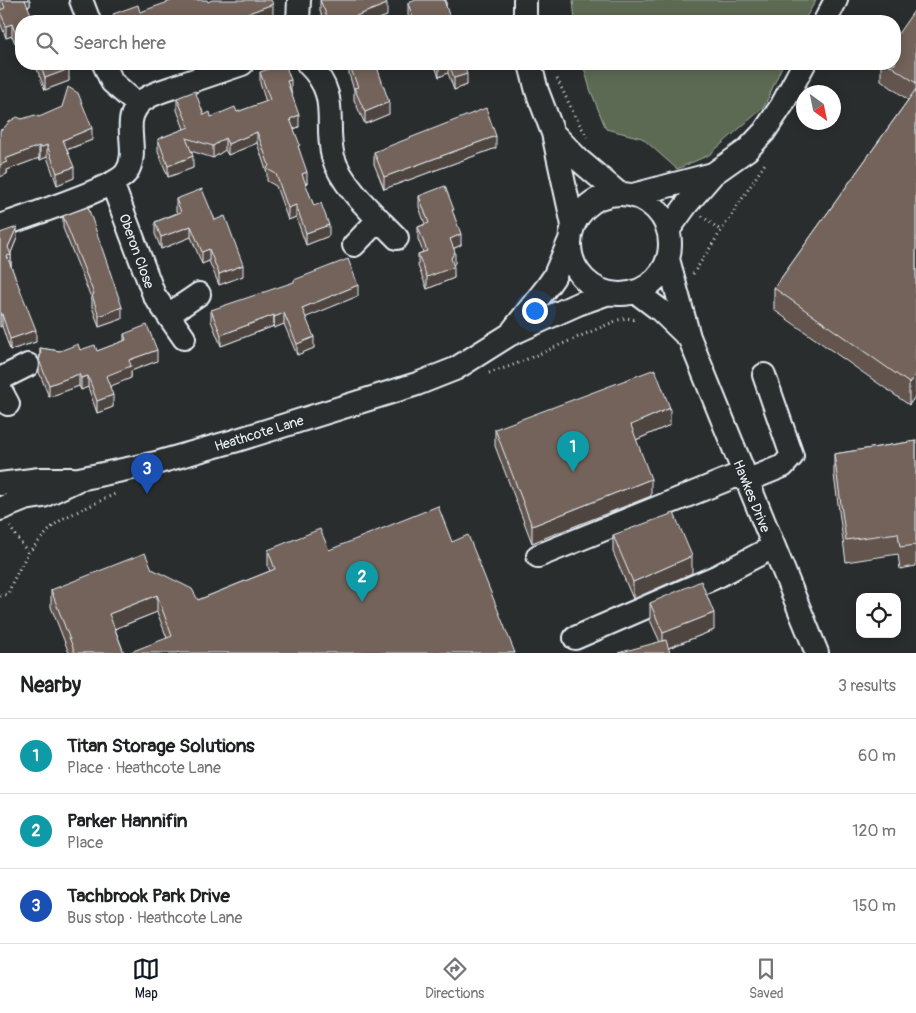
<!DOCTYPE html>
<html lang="en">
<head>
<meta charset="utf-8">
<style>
	body { margin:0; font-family:Pangolin,sans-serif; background:#f2f2f2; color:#202124 }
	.controls { position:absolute; right:15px; bottom:15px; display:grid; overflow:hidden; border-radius:10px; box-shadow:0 2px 12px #0003 }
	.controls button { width:45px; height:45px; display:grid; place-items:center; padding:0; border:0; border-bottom:1px solid #e0e0e0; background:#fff; color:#202124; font:25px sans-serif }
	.compass { position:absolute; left:796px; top:85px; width:45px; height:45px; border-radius:50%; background:#fff; box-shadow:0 2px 12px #0003; rotate:147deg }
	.you { position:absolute; left:534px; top:310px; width:18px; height:18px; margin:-12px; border:4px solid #fff; border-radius:50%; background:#1a73e8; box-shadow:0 0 0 8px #1a73e833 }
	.badge { display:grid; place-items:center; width:32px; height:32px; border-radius:50%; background:#111827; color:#fff; font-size:16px; font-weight:700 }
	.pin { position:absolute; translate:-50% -41px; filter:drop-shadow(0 1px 2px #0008) }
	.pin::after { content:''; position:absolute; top:26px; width:18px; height:15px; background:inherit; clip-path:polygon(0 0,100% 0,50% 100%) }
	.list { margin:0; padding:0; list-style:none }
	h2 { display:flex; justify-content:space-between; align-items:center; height:65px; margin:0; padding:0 20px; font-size:21px }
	h2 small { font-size:16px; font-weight:400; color:#757577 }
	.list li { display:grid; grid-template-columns:32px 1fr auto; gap:15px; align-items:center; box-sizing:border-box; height:75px; padding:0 20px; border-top:1px solid #e0e0e0 }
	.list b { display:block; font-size:19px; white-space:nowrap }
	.list p { margin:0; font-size:16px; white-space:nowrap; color:#757577 }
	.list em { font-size:16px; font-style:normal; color:#757577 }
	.icon { flex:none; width:28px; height:28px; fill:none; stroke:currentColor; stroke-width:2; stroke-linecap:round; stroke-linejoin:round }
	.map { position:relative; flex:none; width:916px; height:653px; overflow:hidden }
	.search { position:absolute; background:#fff; box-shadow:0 2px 12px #0003; left:15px; right:15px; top:15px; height:55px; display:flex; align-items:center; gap:12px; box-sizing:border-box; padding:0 18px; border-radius:20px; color:#757577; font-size:19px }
	.sheet { height:290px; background:#fff }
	nav { display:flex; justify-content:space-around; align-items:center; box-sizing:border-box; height:70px; border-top:1px solid #e0e0e0; background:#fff; font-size:14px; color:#757577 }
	nav a { display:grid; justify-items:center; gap:2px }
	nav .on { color:#111827 }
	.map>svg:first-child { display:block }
	.green { fill:#5d6a52; stroke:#a2aea5 }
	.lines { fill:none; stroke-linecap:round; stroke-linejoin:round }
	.minor-casing { stroke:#e8f1f8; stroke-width:26 }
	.path { stroke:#e8f1f8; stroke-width:3; stroke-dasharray:1 4; stroke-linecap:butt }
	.minor { stroke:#2a2d2e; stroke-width:22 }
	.wall { fill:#63554d; stroke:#e8f1f8 }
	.shaded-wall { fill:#50453f; stroke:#e8f1f8 }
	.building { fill:#73635a; stroke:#e8f1f8 }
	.labels { text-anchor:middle; stroke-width:5; stroke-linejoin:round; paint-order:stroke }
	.street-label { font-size:14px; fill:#e8f1f8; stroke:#2a2d2e }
</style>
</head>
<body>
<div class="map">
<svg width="916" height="653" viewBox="0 0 916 653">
	<rect width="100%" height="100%" fill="#2a2d2e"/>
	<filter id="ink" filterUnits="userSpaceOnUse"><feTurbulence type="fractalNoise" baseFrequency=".02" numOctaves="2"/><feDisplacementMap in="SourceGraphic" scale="10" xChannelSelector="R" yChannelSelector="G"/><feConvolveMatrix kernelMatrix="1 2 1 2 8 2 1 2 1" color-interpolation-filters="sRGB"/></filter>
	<g filter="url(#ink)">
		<path class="green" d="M573,0H816L804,21H575Z
			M583,64H783L764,107L709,155L677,169L642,138L606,129L590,89Z"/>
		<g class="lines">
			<g class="minor-casing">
				<path id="minor" d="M81,0L89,21
					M298,21L299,0
					M525,21V0
					M825,21L836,0
					M104,64L112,82L138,105
					M308,64C341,96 324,121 333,157C342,187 376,216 397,238
					M530,64L537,91L553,133L573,225
					M553,133L579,160L618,193
					M112,183L154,295L184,338
					M570 244a50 50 0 1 1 100 0a50 50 0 1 1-100 0Z
					M633,195L713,174
					M0,226C22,218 115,188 126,173C137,157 129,138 131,121C132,112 138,103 145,99C155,92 169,89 180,85C201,78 221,71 242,64
					M669,229L687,204L713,174L747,150L764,132L782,105L804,64
					M354,245L379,219
					M668,259L689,337L817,653
					M636,292L660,310L688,337
					M168,315L199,294
					M513,330L547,287L554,277L569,242
					M0,379L28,365
					M0,389L8,404
					M746,481L783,466L792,456L764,375
					M0,484L40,479H73
					M0,509L25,499L43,496L79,479L156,463L234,441L417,384L455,369L509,335L578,304L609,293
					M538,556L743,473
					M575,638L718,576L773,547"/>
			</g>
			<path class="path" d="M557,79L575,116L587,137
				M702,216L720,230
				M693,274L766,162
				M489,373L511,366L618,320L627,318L637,320
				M28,553L54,525L64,518L115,494
				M0,596L8,594L13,581L28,553L10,527"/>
			<use href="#minor" class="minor"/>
		</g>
		<path class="wall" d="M0,0H30V6H28L21,21V48L19,42L15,43L12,36L6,38L0,22V10L1,9L0,6Z
			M320,0L387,16L373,21H324L320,11Z
			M446,0V8L451,21H410L408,15V3Z
			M916,8V395L909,405L774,310V288L908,100L881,80V64H895Z
			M35,64H67L69,81L45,90Z
			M349,64H376L389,114L365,124L354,100V90L349,74Z
			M434,64H464L467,85L454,90L448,73L439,77Z
			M260,72L291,92L299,127L294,129L307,183L305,184L314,206L329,236L306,245L296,217L288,220L276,186L267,181V173L257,143L228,155L225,150L213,158L191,151L193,168L168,177L158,151V139L184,129L177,110V98L204,115L211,117L237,112L266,102L260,83Z
			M39,117L92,140L67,150L74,178L57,185L47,157L40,160L39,158L7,170V174L3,129L22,119Z
			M496,148L384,189L374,164V152Z
			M419,196L454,215L461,245L453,249L455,263L453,265L454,278L427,289L418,266V254L423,252L418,239V227L425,224L419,207Z
			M176,199L215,220L243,276L219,285L209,261L202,264L191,237L161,249L155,234V222L177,213L176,211Z
			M63,216L122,319L99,327L92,307V300L63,228Z
			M0,233L17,238L11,253V266L36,342L10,350L2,326L0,327Z
			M358,296L306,317L314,348L297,355L284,324L274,328V326L221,346L211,321V310Z
			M124,334L157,361L131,371V378L110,386L113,407L97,413L88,387L81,390L79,386L49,397L39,372L40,348L60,351L80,350L97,351L124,341Z
			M670,425L636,440L651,496L532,543L495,446V429Z
			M916,441V566L900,569L898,554L846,562L834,475V454Z
			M613,535L692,573L633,599L613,552Z
			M452,542L515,653L167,638L157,612L115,629L124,653H69L51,607V590L152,569L198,600L270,571L268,567V550H329Z
			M650,603L714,630L669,648L660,642L650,620Z"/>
		<path class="shaded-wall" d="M24,0H30V6L24,8Z
			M444,0H446V11Z
			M273,4V15L257,21H227Z
			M387,4V16L373,21H343Z
			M12,24V36L6,38V26Z
			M19,30V42L15,43V32Z
			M426,64H434L426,67Z
			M442,64H448V73L439,77V65Z
			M69,69V81L45,90V78Z
			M467,74V85L454,90V78Z
			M291,80V92L287,81Z
			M389,102V114L365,124V112Z
			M299,115V127L290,130V119Z
			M92,128V140L63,151V140Z
			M257,132V143L228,155V144Z
			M496,136V148L384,189V177Z
			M225,138V150L213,158V146Z
			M47,145V157L40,160V148Z
			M39,146V158L7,170V174L0,177V165L5,159Z
			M193,156V168L168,177V166Z
			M74,167V178L57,185V173Z
			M307,172V183L302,186V174Z
			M296,205V217L288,220V208Z
			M329,225V236L306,245V233Z
			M191,226V237L161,249V237Z
			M17,227V238L10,255H11V266L7,256L8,247Z
			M461,234V245L450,250V239Z
			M209,249V261L202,264V252Z
			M455,252V263L452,267H454V278L427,289V277L451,258Z
			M243,265V276L219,285V274Z
			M358,285V296L302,319V308Z
			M122,307V319L99,327V316Z
			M284,313V324L274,328V317Z
			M2,314V326L0,327V315Z
			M274,315V326L221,346V335Z
			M36,330V342L10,350V339Z
			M314,337V348L297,355V344Z
			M157,350V361L131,371V378L106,388V376L129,360Z
			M79,374V386L49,397V385Z
			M916,374V395L909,405V383Z
			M88,376V387L81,390V378Z
			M113,395V407L97,413V401Z
			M670,408V425L631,442V425Z
			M651,479V496L532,543V526Z
			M692,556V573L633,599V582Z
			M157,595V612L109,631V614Z
			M714,613V630L663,650V633Z"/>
		<path class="building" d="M2,0H25L34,21H21V37L19,30L15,32L12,24L6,26L0,11V10L5,8Z
			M174,0H207L208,2L212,0H271L273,4L227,21H221L220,20L216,21H116L113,14L138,5L140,12Z
			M320,0H386L387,4L343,21H329Z
			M416,0H445H444L451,21H414L408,3Z
			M916,8V83L888,64H895V38Z
			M40,64H67L69,69L45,78Z
			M282,64H285L291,80L287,81L299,115L290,119L300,145L298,146L307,172L302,174L314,206L321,203L329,225L306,233L296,205L288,208L276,174L267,169L269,165L257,132L228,144L225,138L213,146L186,138L193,156L168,166L158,139L189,127L177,98L195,91L204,115L210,112L211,117L235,107L237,112L270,100L260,72Z
			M349,64H376L389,102L365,112L354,88L358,87Z
			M449,64H464L467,74L454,78Z
			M68,87L78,93L92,128L63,140L74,167L57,173L47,145L40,148L39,146L5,159L7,162L0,165V130L3,129L9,122L17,117L22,119L35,115L39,117L62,107Z
			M916,89V374L909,383L774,288Z
			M486,108L496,136L384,177L374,152Z
			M445,186L454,210H452L461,234L450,239L455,252L451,258L454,267L427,277L418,254L427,251L418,227L429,223L419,196Z
			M202,189L215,220L225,216L243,265L219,274L209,249L202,252L191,226L161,237L155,222L181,212L176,199Z
			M88,207L122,307L99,316L92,295L94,294L63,216Z
			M17,227L8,247L11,255L7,256L36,330L10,339L2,314L0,315V233Z
			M348,259L358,285L302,308L314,337L297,344L284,313L274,317V315L221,335L211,310L294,282V280Z
			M147,325L157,350L129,360L131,366L106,376L113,395L97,401L88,376L81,378L79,374L49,385L39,360L41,354L40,348L60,351L78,344L80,350L95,345L97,351L126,340L124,334Z
			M655,369L670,408L631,425L651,479L532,526L495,429Z
			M916,441V545L900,547L898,533L846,540L834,454Z
			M438,506L452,542L468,535L515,653H179V652L177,653H128L172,636L157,595L109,614L124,653H75L51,590L145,553L152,569L192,589L198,600L275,569L268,550L320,529L329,550Z
			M674,513L692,556L633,582L613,535Z
			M701,581L714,613L663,633L650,603Z
			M666,640L670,653H618Z"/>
	</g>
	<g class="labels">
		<g class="street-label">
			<text transform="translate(137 251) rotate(70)" y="5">Oberon Close</text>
			<text transform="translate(259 433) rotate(-17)" y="5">Heathcote Lane</text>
			<text transform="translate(752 496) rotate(68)" y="5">Hawkes Drive</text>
		</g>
	</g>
</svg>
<div class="controls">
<button><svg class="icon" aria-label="locate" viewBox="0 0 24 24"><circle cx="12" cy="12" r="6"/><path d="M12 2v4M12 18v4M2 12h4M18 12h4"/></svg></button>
</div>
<svg class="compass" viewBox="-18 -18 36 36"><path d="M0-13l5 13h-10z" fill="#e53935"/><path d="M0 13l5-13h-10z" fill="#757577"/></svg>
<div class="you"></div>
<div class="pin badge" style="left:573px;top:472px;background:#0f9aa8">1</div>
<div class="pin badge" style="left:362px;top:602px;background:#0f9aa8">2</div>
<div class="pin badge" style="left:147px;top:494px;background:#1a4fb4">3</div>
<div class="search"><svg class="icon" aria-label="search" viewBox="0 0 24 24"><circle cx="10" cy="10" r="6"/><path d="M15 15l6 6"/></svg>Search here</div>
</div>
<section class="sheet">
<h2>Nearby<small>3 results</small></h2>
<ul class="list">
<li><span class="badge" style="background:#0f9aa8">1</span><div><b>Titan Storage Solutions</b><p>Place · Heathcote Lane</p></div><em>60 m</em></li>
<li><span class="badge" style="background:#0f9aa8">2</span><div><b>Parker Hannifin</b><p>Place</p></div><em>120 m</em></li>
<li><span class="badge" style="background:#1a4fb4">3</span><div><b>Tachbrook Park Drive</b><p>Bus stop · Heathcote Lane</p></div><em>150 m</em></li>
</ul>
</section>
<nav>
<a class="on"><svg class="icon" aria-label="map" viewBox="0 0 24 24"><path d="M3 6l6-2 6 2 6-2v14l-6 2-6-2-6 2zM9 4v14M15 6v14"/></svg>Map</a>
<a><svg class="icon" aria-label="directions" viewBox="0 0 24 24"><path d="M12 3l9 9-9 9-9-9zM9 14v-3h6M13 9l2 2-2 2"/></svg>Directions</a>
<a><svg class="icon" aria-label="saved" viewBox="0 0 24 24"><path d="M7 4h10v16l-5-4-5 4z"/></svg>Saved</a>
</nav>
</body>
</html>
